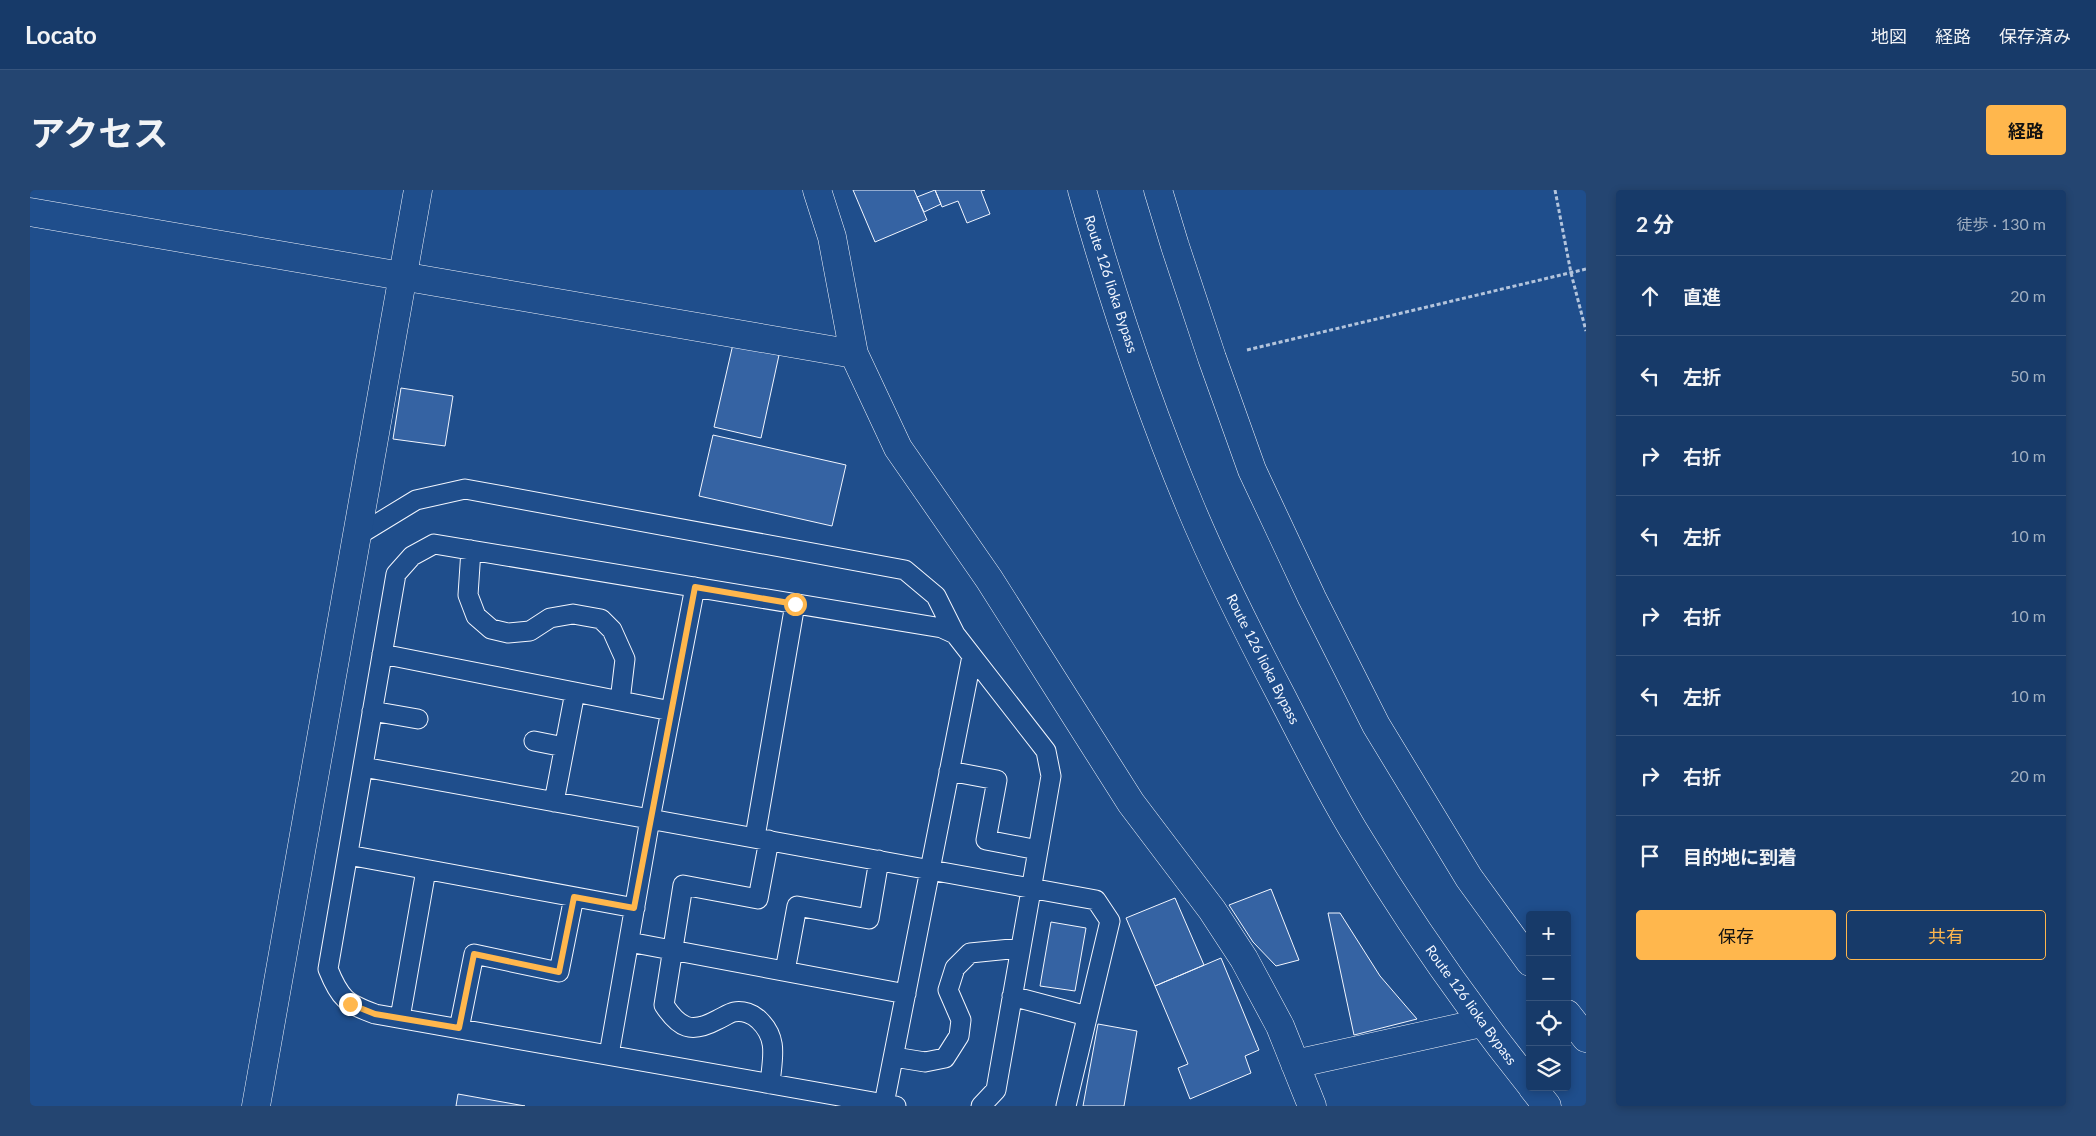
<!DOCTYPE html>
<html lang="ja">
<head>
<meta charset="utf-8">
<style>
	body { margin:0; font-family:Lato,"Noto Sans JP",sans-serif; background:#244571; color:#f1f3f6 }
	.controls { position:absolute; right:15px; bottom:15px; display:grid; overflow:hidden; border-radius:5px; box-shadow:0 2px 8px #0003 }
	.controls button { width:45px; height:45px; display:grid; place-items:center; padding:0; border:0; border-bottom:1px solid #36547d; background:#173a69; color:#f1f3f6; font:25px sans-serif }
	.stop { position:absolute; width:15px; height:15px; margin:-11px; border:4px solid #ffb74d; border-radius:50%; background:#fff }
	.stop.end { background:#ffb74d; border-color:#fff; box-shadow:0 1px 5px #0008 }
	.list { margin:0; padding:0; list-style:none }
	h2 { display:flex; justify-content:space-between; align-items:center; height:65px; margin:0; padding:0 20px; font-size:21px }
	h2 small { font-size:16px; font-weight:400; color:#9eadc0 }
	.list li { display:grid; grid-template-columns:32px 1fr auto; gap:15px; align-items:center; box-sizing:border-box; height:80px; padding:0 20px; border-top:1px solid #36547d }
	.list b { display:block; font-size:19px; white-space:nowrap }
	.list em { font-size:16px; font-style:normal; color:#9eadc0 }
	.actions { display:flex; gap:10px; padding:15px 20px }
	.actions a { flex:1; padding:11px 0; border:1px solid #ffb74d; border-radius:5px; text-align:center; font-size:18px; color:#ffb74d }
	.actions .main { background:#ffb74d; color:#111 }
	.icon { flex:none; width:28px; height:28px; fill:none; stroke:currentColor; stroke-width:2; stroke-linecap:round; stroke-linejoin:round }
	.map { position:relative; flex:none; width:1556px; height:916px; overflow:hidden; border-radius:5px }
	header { display:flex; align-items:center; gap:30px; box-sizing:border-box; height:70px; padding:0 25px; background:#173a69; border-bottom:1px solid #36547d }
	header strong { font-size:24px }
	nav { display:flex; gap:28px; margin-inline-start:auto; font-size:18px }
	.intro { display:flex; align-items:center; justify-content:space-between; box-sizing:border-box; height:120px; padding:0 30px }
	h1 { margin:0; font-size:35px }
	.button { padding:12px 22px; border-radius:5px; background:#ffb74d; color:#111; font-size:18px; font-weight:700 }
	main { display:flex; gap:30px; padding:0 30px }
	aside { flex:1; background:#173a69; border-radius:5px; box-shadow:0 2px 8px #0003 }
	.map>svg:first-child { display:block }
	.building { fill:#3563a3; stroke:#f2f6ff }
	.lines { fill:none; stroke-linecap:round; stroke-linejoin:round }
	.lane-casing { stroke:#f2f6ff; stroke-width:21 }
	.street-casing { stroke:#f2f6ff; stroke-width:29 }
	.highway-casing { stroke:#f2f6ff; stroke-width:29 }
	.path { stroke:#b3c4dc; stroke-width:3; stroke-dasharray:4 2.5; stroke-linecap:butt }
	.lane { stroke:#1f4e8c; stroke-width:19 }
	.street { stroke:#1f4e8c; stroke-width:28 }
	.highway { stroke:#1f4e8c; stroke-width:28 }
	.route { stroke:#ffb74d; stroke-width:6 }
	.labels { text-anchor:middle; stroke-width:4; stroke-linejoin:round; paint-order:stroke }
	.street-label { font-size:14px; fill:#f2f6ff; stroke:#1f4e8c }
</style>
</head>
<body>
<header>
<strong>Locato</strong>
<nav><a>地図</a><a>経路</a><a>保存済み</a></nav>
</header>
<div class="intro"><h1>アクセス</h1><a class="button">経路</a></div>
<main>
<div class="map">
<svg width="1556" height="916" viewBox="0 0 1556 916">
	<rect width="100%" height="100%" fill="#1f4e8c"/>
	<path class="building" d="M823,0H884L897,30L845,52Z
		M905,0L911,14L894,22L887,7Z
		M905,0H955L951,1L960,24L937,33L928,11L912,17Z
		M703,154L749,165L731,248L684,237Z
		M371,198L423,206L415,256L363,249Z
		M683,245L816,275L802,336L669,306Z
		M1241,699L1269,770L1246,776L1223,752L1199,715Z
		M1145,708L1174,775L1125,796L1096,728Z
		M1298,723H1310L1350,786L1387,829L1324,845Z
		M1021,732L1056,738L1045,801L1010,796Z
		M1191,768L1229,860L1215,866L1221,883L1160,909L1148,878L1158,874L1125,796Z
		M1068,834L1107,841L1094,916H1053Z
		M428,904L495,916H426Z"/>
	<g class="lines">
		<g class="lane-casing">
			<path id="lane" d="M327,346L386,310L435,299L875,380L906,406L925,444
				M441,360L438,405L446,426L461,439L478,443L500,441L520,428L543,424L571,429L582,440L595,469L590,511
				M352,464L641,521
				M342,521L388,529
				M504,551L534,557
				M333,577L1066,710L1080,731L1036,916
				M919,581L967,590L956,650L1008,660
				M524,612L545,502
				M725,647L765,414
				M739,650L728,709L653,695L634,815C649,838 661,844 687,830C692,828 699,823 704,822C713,820 723,824 729,830C749,849 742,869 740,894
				M318,665L605,718
				M599,752L876,804
				M755,781L767,716L839,729L849,670
				M982,806L1057,826
				M370,828L396,680
				M429,839L444,764L529,782L544,707
				M579,865L620,629L665,397
				M864,867L895,872L915,868L929,846L931,830L918,800L925,778L940,763L991,758
				M854,914L942,466
				M866,916L345,824C316,813 310,809 298,779L366,384L382,366L404,354L912,438L925,444L1016,561L1021,586L966,900L951,916"/>
		</g>
		<g class="street-casing">
			<path id="street" d="M787,0L802,47L824,164L868,258L959,389L1101,613L1182,720L1214,769L1250,836L1282,916
				M0,22L824,164
				M1265,874L1451,833
				M226,916L388,0"/>
		</g>
		<g class="highway-casing">
			<path id="highway" d="M1052,0C1082,107 1117,213 1160,316C1187,381 1219,444 1252,507C1275,552 1298,598 1324,641C1377,729 1436,814 1500,894
				M1128,0L1145,56L1182,168L1222,280L1282,408L1346,535L1439,688L1500,772
				M1537,824L1556,848
				M1502,897L1517,916"/>
		</g>
		<path class="path" d="M1525,0L1541,83L1556,141
			M1217,160L1556,79"/>
		<use href="#lane" class="lane"/>
		<use href="#street" class="street"/>
		<use href="#highway" class="highway"/>
	</g>
	<g class="lines">
		<path class="route" d="M320,814L345,824L429,838L444,764L529,782L544,707L604,718L665,397L765,414"/>
	</g>
	<g class="labels">
		<g class="street-label">
			<text transform="translate(1081 94) rotate(72)" y="5">Route 126 Iioka Bypass</text>
			<text transform="translate(1233 469) rotate(63)" y="5">Route 126 Iioka Bypass</text>
			<text transform="translate(1441 815) rotate(54)" y="5">Route 126 Iioka Bypass</text>
		</g>
	</g>
</svg>
<div class="controls">
<button>+</button>
<button>−</button>
<button><svg class="icon" aria-label="locate" viewBox="0 0 24 24"><circle cx="12" cy="12" r="6"/><path d="M12 2v4M12 18v4M2 12h4M18 12h4"/></svg></button>
<button><svg class="icon" aria-label="layers" viewBox="0 0 24 24"><path d="M12 4l9 5-9 5-9-5zM3 14l9 5 9-5"/></svg></button>
</div>
<div class="stop" style="left:765px;top:414px"></div>
<div class="stop end" style="left:320px;top:814px"></div>
</div>
<aside>
<h2>2 分<small>徒歩 · 130 m</small></h2>
<ul class="list">
<li><svg class="icon" aria-label="ahead" viewBox="0 0 24 24"><path d="M12 20V5M6 11l6-6 6 6"/></svg><div><b>直進</b></div><em>20 m</em></li>
<li><svg class="icon" aria-label="left" viewBox="0 0 24 24"><path d="M17 20v-9H6M10 6l-5 5 5 5"/></svg><div><b>左折</b></div><em>50 m</em></li>
<li><svg class="icon" aria-label="right" viewBox="0 0 24 24"><path d="M7 20v-9h11M14 6l5 5-5 5"/></svg><div><b>右折</b></div><em>10 m</em></li>
<li><svg class="icon" aria-label="left" viewBox="0 0 24 24"><path d="M17 20v-9H6M10 6l-5 5 5 5"/></svg><div><b>左折</b></div><em>10 m</em></li>
<li><svg class="icon" aria-label="right" viewBox="0 0 24 24"><path d="M7 20v-9h11M14 6l5 5-5 5"/></svg><div><b>右折</b></div><em>10 m</em></li>
<li><svg class="icon" aria-label="left" viewBox="0 0 24 24"><path d="M17 20v-9H6M10 6l-5 5 5 5"/></svg><div><b>左折</b></div><em>10 m</em></li>
<li><svg class="icon" aria-label="right" viewBox="0 0 24 24"><path d="M7 20v-9h11M14 6l5 5-5 5"/></svg><div><b>右折</b></div><em>20 m</em></li>
<li><svg class="icon" aria-label="arrive" viewBox="0 0 24 24"><path d="M6 21V4h12l-3 4 3 4H6"/></svg><div><b>目的地に到着</b></div></li>
</ul>
<div class="actions"><a class="main">保存</a><a>共有</a></div>
</aside>
</main>
</body>
</html>
